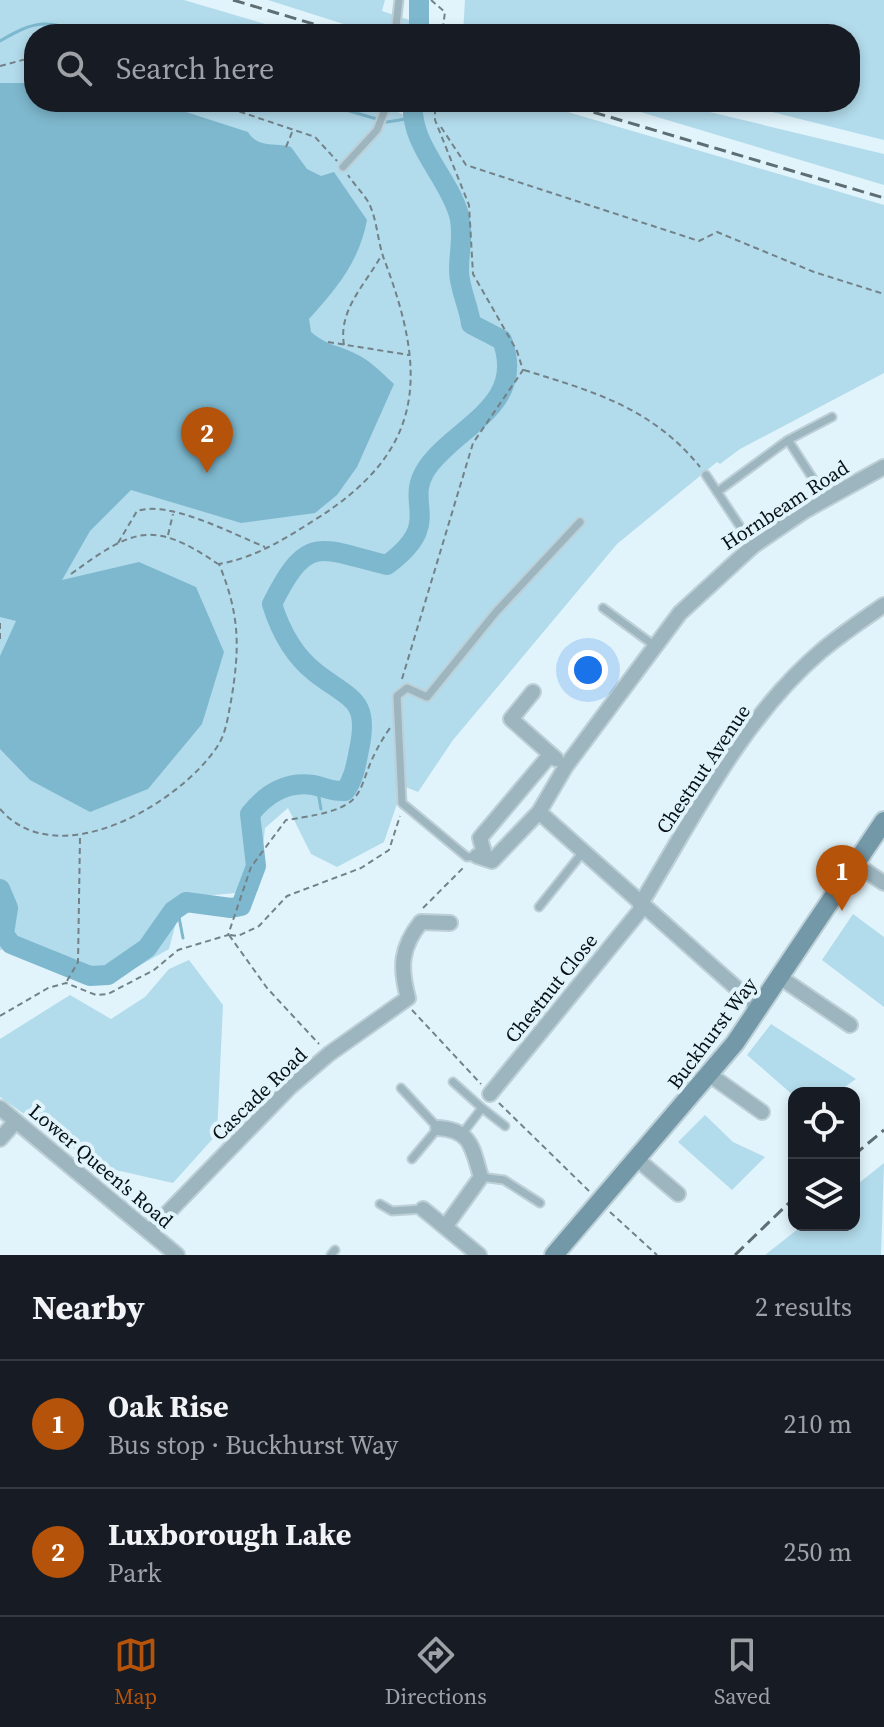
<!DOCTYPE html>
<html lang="en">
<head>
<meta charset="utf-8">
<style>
	body { margin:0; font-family:"Source Serif 4",serif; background:#20242c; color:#f1f3f6 }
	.controls { position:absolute; right:24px; bottom:24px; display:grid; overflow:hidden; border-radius:16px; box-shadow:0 4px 12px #0003 }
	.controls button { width:72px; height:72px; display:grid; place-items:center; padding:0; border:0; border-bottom:2px solid #363941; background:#171b24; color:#f1f3f6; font:40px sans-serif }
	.you { position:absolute; left:588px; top:670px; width:28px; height:28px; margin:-20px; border:6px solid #fff; border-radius:50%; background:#1a73e8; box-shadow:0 0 0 12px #1a73e833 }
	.badge { display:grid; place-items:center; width:52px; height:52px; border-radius:50%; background:#b45309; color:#fff; font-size:26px; font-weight:700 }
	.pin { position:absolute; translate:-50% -66px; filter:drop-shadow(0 2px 4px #0008) }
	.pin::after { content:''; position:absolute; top:42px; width:28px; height:24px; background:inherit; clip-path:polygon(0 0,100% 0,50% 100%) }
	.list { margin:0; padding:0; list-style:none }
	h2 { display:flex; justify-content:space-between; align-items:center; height:104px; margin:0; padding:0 32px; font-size:34px }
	h2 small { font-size:26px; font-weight:400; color:#9ea1a6 }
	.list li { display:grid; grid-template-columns:52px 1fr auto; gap:24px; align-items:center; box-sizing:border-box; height:128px; padding:0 32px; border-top:2px solid #363941 }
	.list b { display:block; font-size:30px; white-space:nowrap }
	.list p { margin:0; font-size:26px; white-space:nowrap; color:#9ea1a6 }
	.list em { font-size:26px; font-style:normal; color:#9ea1a6 }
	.icon { flex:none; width:44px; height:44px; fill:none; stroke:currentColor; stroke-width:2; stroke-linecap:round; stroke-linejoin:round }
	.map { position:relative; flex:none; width:884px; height:1255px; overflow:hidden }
	.search { position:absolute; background:#171b24; box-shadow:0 4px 12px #0003; left:24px; right:24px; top:24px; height:88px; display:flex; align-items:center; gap:20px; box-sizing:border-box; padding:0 28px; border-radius:32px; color:#9ea1a6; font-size:30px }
	.sheet { height:360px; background:#171b24 }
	nav { display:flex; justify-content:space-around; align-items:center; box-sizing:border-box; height:112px; border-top:2px solid #363941; background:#171b24; font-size:22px; color:#9ea1a6 }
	nav a { display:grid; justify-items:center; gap:4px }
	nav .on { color:#b45309 }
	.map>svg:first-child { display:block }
	.green { fill:#b2dbeb }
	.water { fill:#7eb8ce }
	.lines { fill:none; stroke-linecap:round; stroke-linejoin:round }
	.stream { stroke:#7eb8ce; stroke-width:3 }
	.river { stroke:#7eb8ce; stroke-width:20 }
	.lane-casing { stroke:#bed0d7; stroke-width:11 }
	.street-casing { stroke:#bed0d7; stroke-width:18 }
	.secondary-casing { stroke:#bed0d7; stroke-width:22 }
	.path { stroke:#738288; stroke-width:2; stroke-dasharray:6 4; stroke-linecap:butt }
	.lane { stroke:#9db5bf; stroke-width:7 }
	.street { stroke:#9db5bf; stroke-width:14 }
	.secondary { stroke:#7398a7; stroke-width:18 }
	.rail { stroke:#5f6e73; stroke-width:3; stroke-dasharray:12 6; stroke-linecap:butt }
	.labels { text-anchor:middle; stroke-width:8; stroke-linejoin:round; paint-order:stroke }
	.street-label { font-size:20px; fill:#061115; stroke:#e1f4fc }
</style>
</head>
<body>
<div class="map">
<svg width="884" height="1255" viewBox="0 0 884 1255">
	<rect width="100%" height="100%" fill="#e1f4fc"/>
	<path class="green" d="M0,0H184L299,34H34V102H380L407,117L419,102H534L884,205V373L740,449L720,464L717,462L617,544L453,740L418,792L403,786L384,842L337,867L311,854L288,808L265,828L258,891L202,896L179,911L169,949L137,967L99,975L26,943L0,950Z
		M268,0H385L382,11L452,34H375Z
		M465,0H884V140L732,102H850V34H463Z
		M607,102H668L884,154V185Z
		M853,914L884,937V1007L822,960Z
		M189,960L223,1005L217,1134L173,1183L98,1166L0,1097V1039L70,995L111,1019L145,997L169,969Z
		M771,1024L856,1079L836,1093H794V1096L747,1055Z
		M705,1115L733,1142L765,1157L732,1190L678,1142Z
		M884,1163L881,1255H765L803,1225H854V1187Z"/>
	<path class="water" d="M0,83H34V102H155L248,132C258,149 276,142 291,147L307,169L321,176L334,172L367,220C359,262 337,288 309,319L311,332C325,344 336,345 352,352C369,359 381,372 394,384L357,467L337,495L315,513L241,523L131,490L90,531L62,580L139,562L196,587L224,652L202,724L148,789L90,812L30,780L0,749V656L16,621L0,617Z"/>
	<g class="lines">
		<path class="stream" d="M0,41C39,18 47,21 89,34
			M319,102L387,122L412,118
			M317,786L321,809
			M177,907L183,938"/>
		<path class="river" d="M419,34V0
			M0,889L8,908L4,934L11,944L90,976L108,975L147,948L173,911L186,902L231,908L241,906L256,866L250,814C266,794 286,781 313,785C325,787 332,792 345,791C354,779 356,765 359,750C370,699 351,700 316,673C294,656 280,630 272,604C308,532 319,549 387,565C446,521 402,505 427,468C456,426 527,406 502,340L471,324C469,306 459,289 459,270C459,251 464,234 459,215C448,176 409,144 413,102"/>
		<g class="lane-casing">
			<path id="lane" d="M395,34L399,0
				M343,167L377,130L388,102
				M788,440L826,499
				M706,475L753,546
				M717,492L788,440L832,417
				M603,608L655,646
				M477,856L467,857L402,803L397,696L407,688L427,697L496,612L580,522
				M539,907L583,852
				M453,1082L482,1108L462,1134
				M401,1088L438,1128L412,1159
				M482,1108L505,1126
				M481,1177L504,1180L540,1203
				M380,1204L392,1211L423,1209
				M331,1255L335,1250"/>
		</g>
		<g class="street-casing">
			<path id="street" d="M533,692L511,719L556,759
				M539,812L760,1009
				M477,856L492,861L539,812L566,766L680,613L753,546L806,510L884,467
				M485,856L480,838L550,755
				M855,864L884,883
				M640,905C694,817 741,720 820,652C840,635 862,620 884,605
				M781,978L850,1025
				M710,1075L762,1112
				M490,1094L643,907
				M0,1108L177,1255
				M438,1128C472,1130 472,1148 481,1177L445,1227L479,1255
				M0,1139L16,1121
				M638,1160L678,1194
				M423,1209L445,1227
				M149,1232L289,1088L329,1054L408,998C400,968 400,948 421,922L450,923"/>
		</g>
		<g class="secondary-casing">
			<path id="secondary" d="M554,1255L735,1043L884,821"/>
		</g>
		<path class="path" d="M431,0L445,12L442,34
			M0,66L34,57
			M211,102L315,137L337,161
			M441,127L466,165L699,241L717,232L814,272L884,294
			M286,147L293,130
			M328,342L409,355
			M344,345C338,310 365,285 381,256
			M524,370C595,392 652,408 700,467
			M168,535L173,514
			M118,543L137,511C169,500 233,534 265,547
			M71,574C133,529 152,519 218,564
			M0,623V639
			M402,679L473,443L523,370L517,351L473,274L469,205L435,120V102
			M0,809C57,875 178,805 217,747C226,734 228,716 231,701C240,648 240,615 219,564C254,558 283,540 313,521C426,451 428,375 384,259C377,240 377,216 367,200C361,191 354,184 348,175
			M423,908L464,867
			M229,935L267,988L319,1044
			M230,935L238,936L259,926L287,896L361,868L389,850L400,816
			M67,981L78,962L80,838
			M412,1010L481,1084
			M0,1016L48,988L66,983L96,995L108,994L154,970L178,950L228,935L251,867L286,820C385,806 345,792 390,728
			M499,1103L589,1191
			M610,1212L657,1255"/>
		<use href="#lane" class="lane"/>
		<use href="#street" class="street"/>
		<use href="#secondary" class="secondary"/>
		<path class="rail" d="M233,0L347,34
			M559,102L884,198
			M854,1155L884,1130
			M735,1255L794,1198"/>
	</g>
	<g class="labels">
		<g class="street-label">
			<text transform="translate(785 505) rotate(-33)" y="7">Hornbeam Road</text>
			<text transform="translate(703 769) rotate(-56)" y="7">Chestnut Avenue</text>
			<text transform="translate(551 988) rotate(-51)" y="7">Chestnut Close</text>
			<text transform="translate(712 1033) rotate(-53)" y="7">Buckhurst Way</text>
			<text transform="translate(259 1094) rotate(-44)" y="7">Cascade Road</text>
			<text transform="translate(101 1166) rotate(40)" y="7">Lower Queen's Road</text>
		</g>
	</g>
</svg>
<div class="controls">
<button><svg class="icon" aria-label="locate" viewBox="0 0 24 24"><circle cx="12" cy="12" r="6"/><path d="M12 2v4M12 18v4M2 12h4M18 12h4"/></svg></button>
<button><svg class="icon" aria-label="layers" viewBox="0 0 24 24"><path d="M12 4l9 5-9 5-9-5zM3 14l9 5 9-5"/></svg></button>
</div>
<div class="you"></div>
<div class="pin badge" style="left:842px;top:911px">1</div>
<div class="pin badge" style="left:207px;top:473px">2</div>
<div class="search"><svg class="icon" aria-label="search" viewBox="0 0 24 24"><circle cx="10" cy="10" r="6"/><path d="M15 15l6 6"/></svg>Search here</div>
</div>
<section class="sheet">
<h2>Nearby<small>2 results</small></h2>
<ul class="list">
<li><span class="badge">1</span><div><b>Oak Rise</b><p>Bus stop · Buckhurst Way</p></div><em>210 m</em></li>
<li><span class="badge">2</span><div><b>Luxborough Lake</b><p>Park</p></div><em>250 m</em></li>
</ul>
</section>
<nav>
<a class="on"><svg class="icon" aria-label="map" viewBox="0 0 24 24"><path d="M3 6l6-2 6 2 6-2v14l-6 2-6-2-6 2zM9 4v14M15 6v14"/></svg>Map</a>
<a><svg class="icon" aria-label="directions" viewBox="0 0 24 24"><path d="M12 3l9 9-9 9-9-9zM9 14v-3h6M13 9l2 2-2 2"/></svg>Directions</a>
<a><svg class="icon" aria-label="saved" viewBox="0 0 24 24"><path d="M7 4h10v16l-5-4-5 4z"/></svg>Saved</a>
</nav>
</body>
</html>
